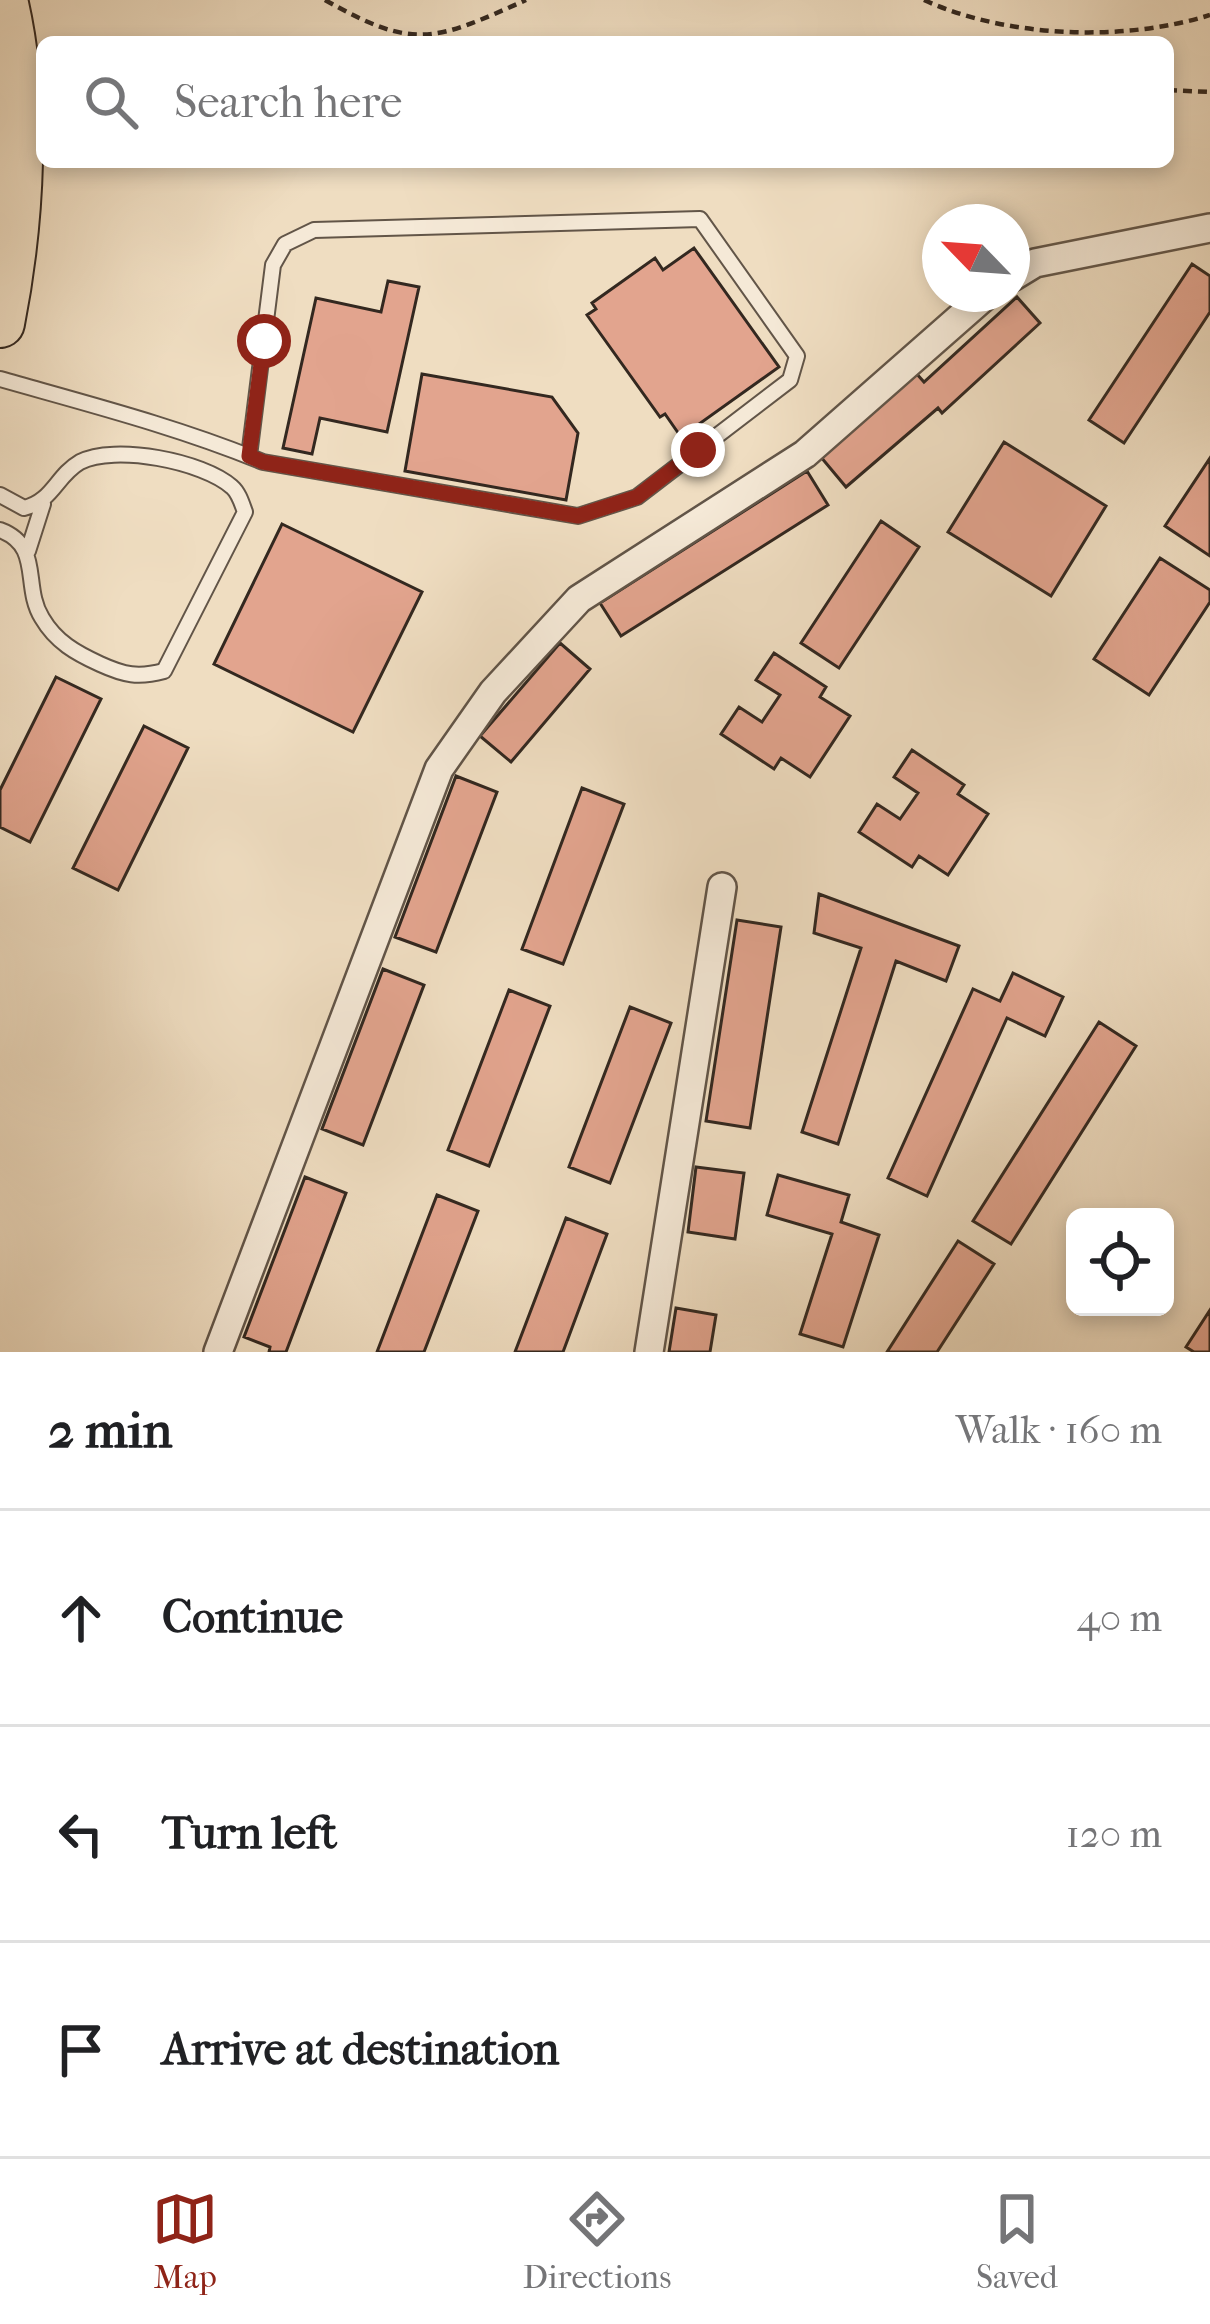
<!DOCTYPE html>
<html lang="en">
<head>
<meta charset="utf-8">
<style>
	body { margin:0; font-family:"IM FELL French Canon",serif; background:#f6f6f6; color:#202124 }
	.controls { position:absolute; right:36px; bottom:36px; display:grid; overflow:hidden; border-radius:18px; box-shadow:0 6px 18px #0003 }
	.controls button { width:108px; height:108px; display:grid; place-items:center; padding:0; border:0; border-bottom:3px solid #e0e0e0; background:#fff; color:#202124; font:60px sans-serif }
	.compass { position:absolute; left:922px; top:204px; width:108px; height:108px; border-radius:50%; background:#fff; box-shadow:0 6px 18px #0003; rotate:295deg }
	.stop { position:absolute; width:36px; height:36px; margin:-27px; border:9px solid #8f2418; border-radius:50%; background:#fff }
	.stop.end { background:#8f2418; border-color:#fff; box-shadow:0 3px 12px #0008 }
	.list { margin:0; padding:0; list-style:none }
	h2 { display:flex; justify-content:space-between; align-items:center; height:156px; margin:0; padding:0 48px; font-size:51px }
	h2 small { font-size:39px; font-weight:400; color:#757577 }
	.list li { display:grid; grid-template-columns:78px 1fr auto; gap:36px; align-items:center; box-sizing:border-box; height:216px; padding:0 48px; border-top:3px solid #e0e0e0 }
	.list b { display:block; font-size:45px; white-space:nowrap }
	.list em { font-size:39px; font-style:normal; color:#757577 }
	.icon { flex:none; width:66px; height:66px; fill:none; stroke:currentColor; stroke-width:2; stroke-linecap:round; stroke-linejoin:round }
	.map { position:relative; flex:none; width:1210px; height:1352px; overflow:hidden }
	.search { position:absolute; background:#fff; box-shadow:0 6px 18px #0003; left:36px; right:36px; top:36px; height:132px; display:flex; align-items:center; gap:30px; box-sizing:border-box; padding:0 42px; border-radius:18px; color:#757577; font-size:45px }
	.sheet { height:804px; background:#fff }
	nav { display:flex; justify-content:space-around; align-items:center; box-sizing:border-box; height:168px; border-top:3px solid #e0e0e0; background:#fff; font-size:33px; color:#757577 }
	nav a { display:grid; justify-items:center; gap:6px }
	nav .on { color:#8f2418 }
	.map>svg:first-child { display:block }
	.building { fill:#e2a48e; stroke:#332820; stroke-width:3 }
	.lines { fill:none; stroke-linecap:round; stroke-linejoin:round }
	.service-casing { stroke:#625548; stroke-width:18 }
	.minor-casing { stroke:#625548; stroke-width:32 }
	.trunk-casing { stroke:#332820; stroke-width:52 }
	.path { stroke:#332820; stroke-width:4.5; stroke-dasharray:9 6; stroke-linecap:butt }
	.service { stroke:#f5e9d7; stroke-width:14 }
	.minor { stroke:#f5e9d7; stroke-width:27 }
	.trunk { stroke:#efddc1; stroke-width:48 }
	.route { stroke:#8f2418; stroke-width:15 }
</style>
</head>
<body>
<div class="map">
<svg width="1210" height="1352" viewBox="0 0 1210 1352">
	<rect width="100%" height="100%" fill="#efddc1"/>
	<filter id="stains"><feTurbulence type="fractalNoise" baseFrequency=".00167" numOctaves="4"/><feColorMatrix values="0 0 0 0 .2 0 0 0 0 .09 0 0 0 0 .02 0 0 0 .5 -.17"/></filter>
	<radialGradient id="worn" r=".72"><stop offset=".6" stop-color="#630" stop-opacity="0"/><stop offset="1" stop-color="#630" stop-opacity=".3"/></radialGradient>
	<path class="building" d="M694,248L779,367L681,437L665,414L660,417L587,315L596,309L592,303L655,258L663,270Z
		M1192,264L1210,276V312L1124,443L1089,420Z
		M388,281L419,287L387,432L320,418L312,454L283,448L316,298L381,312Z
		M1017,297L1040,323L942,413L938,408L846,487L820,456L916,373L924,382Z
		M422,374L552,397L578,433L566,500L405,471Z
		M1004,442L1106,506L1051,596L948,532Z
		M1210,458V556L1165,526Z
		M807,471L828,505L621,636L600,603Z
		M881,521L919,547L839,668L801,643Z
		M282,524L422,592L353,732L214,664Z
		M1160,558L1210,590V602L1149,695L1094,659Z
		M560,643L590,669L511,762L480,736Z
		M774,653L826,687L820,697L850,716L810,777L781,758L774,769L721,734L739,707L762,722L780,695L756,680Z
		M56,677L101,699L30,842L0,827V790Z
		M144,726L188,748L118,890L73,868Z
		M912,750L964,785L958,794L988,814L948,875L919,856L912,867L859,832L877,804L900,819L918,793L894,777Z
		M456,776L497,792L436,952L395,937Z
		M582,788L624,804L563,964L522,949Z
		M819,894L959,946L946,981L896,961L838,1144L802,1132L861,948L814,933Z
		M737,920L781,927L750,1128L706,1121Z
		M383,969L424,985L363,1145L322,1129Z
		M1013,973L1063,997L1045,1036L1007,1018L927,1196L888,1178L973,989L1000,1001Z
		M509,990L550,1006L489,1166L448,1150Z
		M630,1007L671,1023L610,1183L569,1167Z
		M1099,1022L1136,1046L1011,1244L973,1221Z
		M696,1167L744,1173L735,1239L688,1232Z
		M778,1175L849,1195L841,1222L879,1235L843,1347L800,1334L832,1234L767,1215Z
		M305,1177L346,1193L286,1352H269L270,1347L244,1337Z
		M437,1195L478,1211L424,1352H377Z
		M566,1218L607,1234L563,1352H515Z
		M958,1241L994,1264L937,1352H887Z
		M676,1308L716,1315L710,1352H669Z
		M1210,1310V1352H1194L1186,1347Z"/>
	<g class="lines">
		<g class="service-casing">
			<path id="service" d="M0,379C88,404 178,427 263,462L578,516L637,497L790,380L797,356L700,219L314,230L285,244L273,265L249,456
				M0,495L24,508C53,501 56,476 80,462C114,444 203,461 232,487C239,493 242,504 245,512L164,671C138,678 124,675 100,664C76,653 56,642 42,618C22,586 43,546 0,530
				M28,551L43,504"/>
		</g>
		<g class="minor-casing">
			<path id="minor" d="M1012,277L1035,263L1210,228
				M218,1352L439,769L493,692L579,599L805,454L987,294
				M649,1352L722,887"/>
		</g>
		<g class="trunk-casing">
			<path id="trunk" d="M0,323C20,221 27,102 3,0"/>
		</g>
		<path class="path" d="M325,0C415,51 434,41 526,0
			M924,0C1007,38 1124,42 1210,15
			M1168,90L1210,92
			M921,162H929"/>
		<use href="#service" class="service"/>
		<use href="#minor" class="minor"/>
		<use href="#trunk" class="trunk"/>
	</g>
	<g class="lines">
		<path class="route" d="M264,341L249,456L263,462L578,516L637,497L698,450"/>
	</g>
	<rect width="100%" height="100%" filter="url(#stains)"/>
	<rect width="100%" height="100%" fill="url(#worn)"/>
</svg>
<div class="controls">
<button><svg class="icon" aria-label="locate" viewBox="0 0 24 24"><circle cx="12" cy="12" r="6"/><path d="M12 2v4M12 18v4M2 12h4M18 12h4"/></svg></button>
</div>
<svg class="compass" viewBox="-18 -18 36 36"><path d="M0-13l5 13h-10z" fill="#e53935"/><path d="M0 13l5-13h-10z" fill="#757577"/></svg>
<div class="stop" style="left:264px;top:341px"></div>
<div class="stop end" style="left:698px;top:450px"></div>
<div class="search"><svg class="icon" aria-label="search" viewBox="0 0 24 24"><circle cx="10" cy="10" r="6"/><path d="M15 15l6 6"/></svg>Search here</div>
</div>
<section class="sheet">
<h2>2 min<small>Walk · 160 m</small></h2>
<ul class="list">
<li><svg class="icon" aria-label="ahead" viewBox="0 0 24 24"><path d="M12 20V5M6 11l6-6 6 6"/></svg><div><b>Continue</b></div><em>40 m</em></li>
<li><svg class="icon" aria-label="left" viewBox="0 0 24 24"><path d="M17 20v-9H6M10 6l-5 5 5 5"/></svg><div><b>Turn left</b></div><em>120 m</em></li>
<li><svg class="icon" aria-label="arrive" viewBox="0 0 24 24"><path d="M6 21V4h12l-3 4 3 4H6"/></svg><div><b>Arrive at destination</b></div></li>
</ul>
</section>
<nav>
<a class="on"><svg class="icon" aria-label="map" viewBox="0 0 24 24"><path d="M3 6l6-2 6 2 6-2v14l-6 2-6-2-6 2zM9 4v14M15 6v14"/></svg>Map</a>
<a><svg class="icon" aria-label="directions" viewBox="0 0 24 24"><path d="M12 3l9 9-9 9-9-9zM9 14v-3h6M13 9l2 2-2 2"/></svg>Directions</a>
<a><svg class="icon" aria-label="saved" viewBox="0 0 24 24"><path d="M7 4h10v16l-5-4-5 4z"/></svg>Saved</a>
</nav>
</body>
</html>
